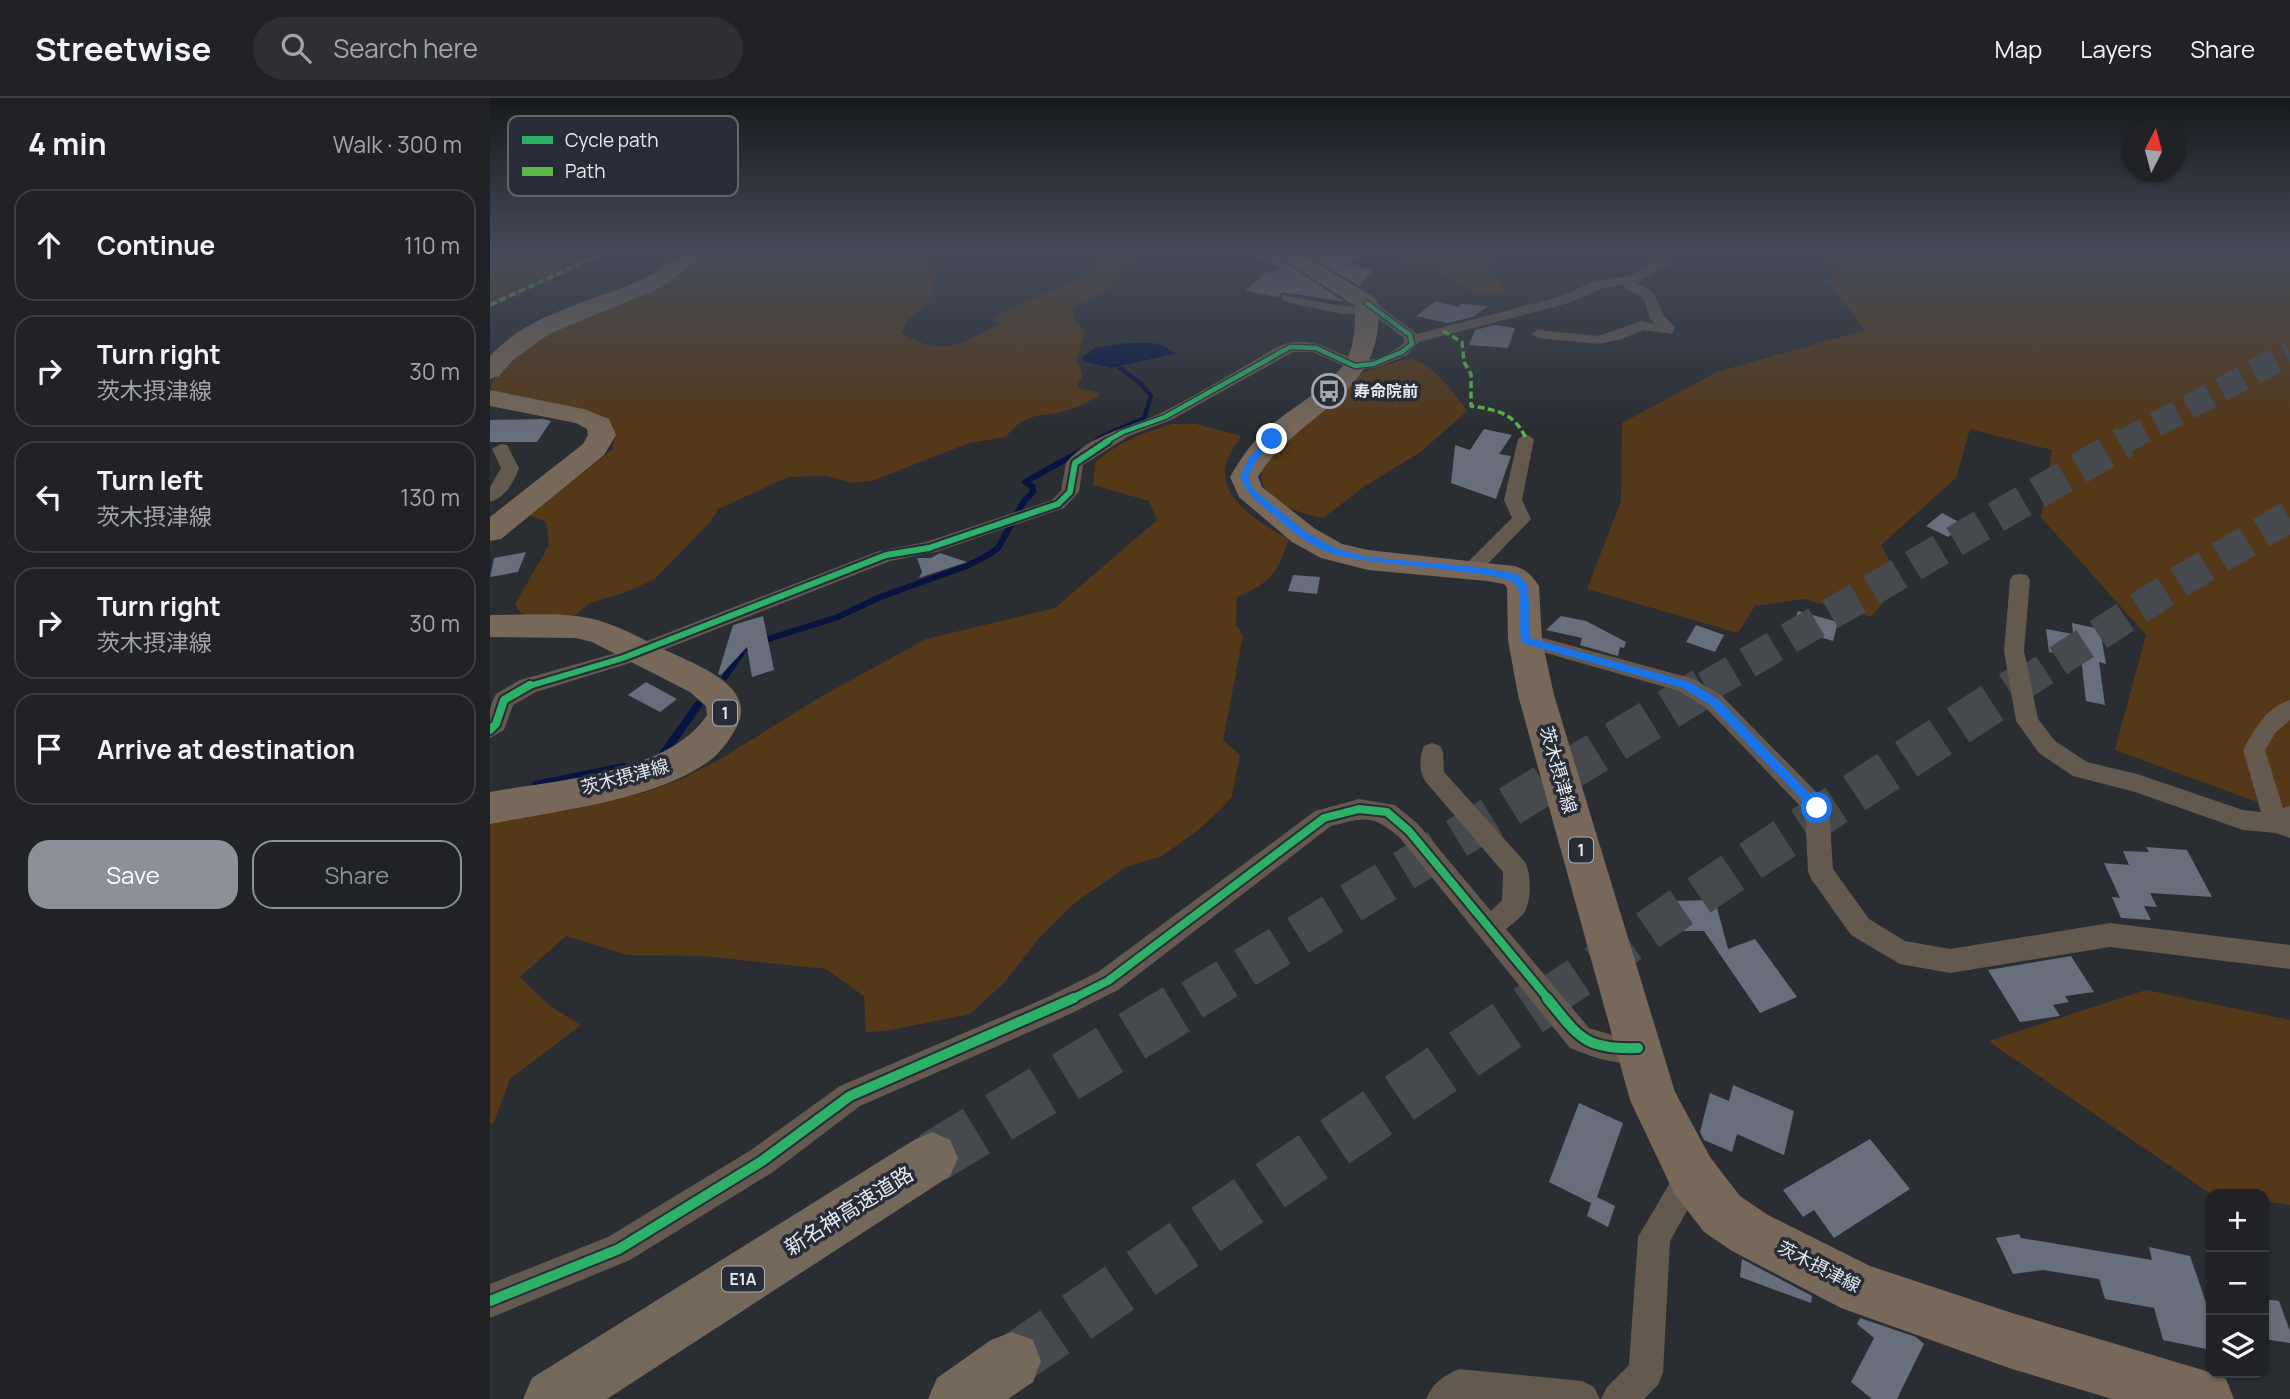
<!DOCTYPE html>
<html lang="en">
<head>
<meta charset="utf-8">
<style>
	body { margin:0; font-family:Manrope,"Noto Sans JP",sans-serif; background:#2d2f32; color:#f1f3f6 }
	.controls { position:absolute; right:21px; bottom:21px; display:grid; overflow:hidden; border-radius:14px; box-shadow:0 2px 5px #0004 }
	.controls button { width:63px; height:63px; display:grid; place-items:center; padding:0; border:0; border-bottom:2px solid #3d3f43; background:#202226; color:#f1f3f6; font:35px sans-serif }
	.compass { position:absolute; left:1632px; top:21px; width:63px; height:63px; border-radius:50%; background:#202226; box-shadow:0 2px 5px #0004; rotate:6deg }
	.stop { position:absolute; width:21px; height:21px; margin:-16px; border:5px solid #1a73e8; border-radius:50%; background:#fff }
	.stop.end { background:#1a73e8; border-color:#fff; box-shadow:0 2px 7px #0008 }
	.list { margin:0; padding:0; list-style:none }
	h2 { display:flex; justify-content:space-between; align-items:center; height:91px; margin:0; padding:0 28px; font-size:30px }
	h2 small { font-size:23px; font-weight:400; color:#a2a4a7 }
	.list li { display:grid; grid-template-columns:46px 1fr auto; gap:21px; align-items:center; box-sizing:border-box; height:112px; margin:0 14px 14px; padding:0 14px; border:2px solid #3d3f43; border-radius:21px }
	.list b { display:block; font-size:26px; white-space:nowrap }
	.list p { margin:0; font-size:23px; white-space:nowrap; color:#a2a4a7 }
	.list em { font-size:23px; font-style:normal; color:#a2a4a7 }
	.actions { display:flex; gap:14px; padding:21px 28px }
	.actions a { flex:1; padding:16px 0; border:2px solid #8c9099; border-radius:21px; text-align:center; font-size:24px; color:#8c9099 }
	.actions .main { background:#8c9099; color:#fff }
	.icon { flex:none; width:38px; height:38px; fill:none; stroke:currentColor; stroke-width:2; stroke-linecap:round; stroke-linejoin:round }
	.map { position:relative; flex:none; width:1800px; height:1301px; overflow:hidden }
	header { display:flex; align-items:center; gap:42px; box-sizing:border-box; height:98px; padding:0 35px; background:#202226; border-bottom:2px solid #3d3f43 }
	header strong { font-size:33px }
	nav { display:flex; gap:38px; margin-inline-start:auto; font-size:24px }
	.search { width:490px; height:63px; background:#2d2f32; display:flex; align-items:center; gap:18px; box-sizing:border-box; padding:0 24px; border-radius:38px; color:#a2a4a7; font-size:26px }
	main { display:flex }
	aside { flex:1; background:#202226 }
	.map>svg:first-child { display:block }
	.green { fill:#553818 }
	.water { fill:#071442 }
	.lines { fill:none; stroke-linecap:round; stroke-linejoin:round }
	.stream-far2 { stroke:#071442; stroke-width:4.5 }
	.stream-far1 { stroke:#071442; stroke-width:6 }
	.stream { stroke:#071442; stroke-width:8 }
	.building { fill:#676e7c }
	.motorway-tunnel-far3 { stroke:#46494e; stroke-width:25; stroke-dasharray:25 12; stroke-linecap:butt }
	.motorway-tunnel-far2 { stroke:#46494e; stroke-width:32; stroke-dasharray:32 16; stroke-linecap:butt }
	.motorway-tunnel-far1 { stroke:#46494e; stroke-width:41; stroke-dasharray:41 21; stroke-linecap:butt }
	.motorway-tunnel { stroke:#46494e; stroke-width:52; stroke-dasharray:52 26; stroke-linecap:butt }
	.minor { fill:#63594f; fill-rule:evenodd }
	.primary { fill:#776859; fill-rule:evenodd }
	.motorway { fill:#74685b; fill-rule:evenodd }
	.quiet { stroke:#58b947; stroke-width:3.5; stroke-dasharray:7 3.5; stroke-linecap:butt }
	.cycleway-far3-casing { stroke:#272c36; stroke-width:7 }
	.cycleway-far2-casing { stroke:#272c36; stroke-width:10 }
	.cycleway-far1-casing { stroke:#272c36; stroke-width:12 }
	.cycleway-casing { stroke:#272c36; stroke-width:14 }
	.cycleway-far3 { stroke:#2db169; stroke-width:4.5 }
	.cycleway-far2 { stroke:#2db169; stroke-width:6 }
	.cycleway-far1 { stroke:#2db169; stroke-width:8 }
	.cycleway { stroke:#2db169; stroke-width:10 }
	.route { fill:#1a73e8 }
	.labels { text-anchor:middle; stroke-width:7; stroke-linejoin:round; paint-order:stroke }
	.far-poi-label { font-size:16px; font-weight:bold; fill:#e6e9f0; stroke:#272c36; text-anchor:start }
	.shield { fill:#272c36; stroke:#adb0b8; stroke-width:2 }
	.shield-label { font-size:16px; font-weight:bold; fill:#e6e9f0 }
	.street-label { font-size:18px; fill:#e6e9f0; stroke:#272c36 }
	.near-street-label { font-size:21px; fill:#e6e9f0; stroke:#272c36 }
	.key { fill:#272c36; stroke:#60656e; stroke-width:2 }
	.key-label { font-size:19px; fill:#e6e9f0 }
</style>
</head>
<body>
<header>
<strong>Streetwise</strong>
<div class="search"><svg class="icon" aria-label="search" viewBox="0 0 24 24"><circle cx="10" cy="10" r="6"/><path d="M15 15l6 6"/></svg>Search here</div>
<nav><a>Map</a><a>Layers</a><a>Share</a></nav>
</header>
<main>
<aside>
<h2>4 min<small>Walk · 300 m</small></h2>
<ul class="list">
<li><svg class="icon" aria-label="ahead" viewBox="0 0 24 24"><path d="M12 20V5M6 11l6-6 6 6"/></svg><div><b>Continue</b></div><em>110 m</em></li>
<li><svg class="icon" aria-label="right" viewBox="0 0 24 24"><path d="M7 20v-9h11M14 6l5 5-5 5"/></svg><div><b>Turn right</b><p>茨木摂津線</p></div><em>30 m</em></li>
<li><svg class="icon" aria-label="left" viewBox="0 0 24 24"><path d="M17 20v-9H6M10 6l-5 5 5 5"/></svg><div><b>Turn left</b><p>茨木摂津線</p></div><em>130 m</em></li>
<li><svg class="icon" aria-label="right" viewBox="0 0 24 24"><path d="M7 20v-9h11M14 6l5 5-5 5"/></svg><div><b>Turn right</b><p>茨木摂津線</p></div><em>30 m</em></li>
<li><svg class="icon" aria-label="arrive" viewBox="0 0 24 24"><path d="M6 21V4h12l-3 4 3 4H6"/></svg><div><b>Arrive at destination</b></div></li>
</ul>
<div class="actions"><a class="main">Save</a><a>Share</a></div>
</aside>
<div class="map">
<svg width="1800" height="1301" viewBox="0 0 1800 1301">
	<rect width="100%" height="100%" fill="#2a2d32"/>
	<path class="green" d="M0,152H129L0,209Z
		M226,152H412L447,173L438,205L417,223L411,235C457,260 466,247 510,226L502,220L606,172L607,167L634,152H655L640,161L620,190L582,209L585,222L595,234L586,264C593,274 595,277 587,287L591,291L610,295L607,300C598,303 590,308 581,311C553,321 537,311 516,339L479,345L382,383L362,385L336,378L298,379L228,411L220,424L165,481L134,495L100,505L82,520L45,521L31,515L25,506L59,447L56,424L39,417L123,351L125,335L6,295L0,289C34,228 121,210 181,182C197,174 211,162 226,152Z
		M881,152H1001L1003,154L997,171L1018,193L987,198L935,166Z
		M1323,152H1800V716L1625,652L1656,537L1551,419L1562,352L1480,331L1466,380L1391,447L1411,484L1381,519L1314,501L1265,508L1248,535L1097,491L1131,403L1132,325L1227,274L1375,232L1338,182L1351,169Z
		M923,261C941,265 966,297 977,313L932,353L875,388L833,420C802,414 760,400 774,362L871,275L912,262Z
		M682,326H706L751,338C746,347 738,357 736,367C727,401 774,428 799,441C787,475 781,485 747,499L746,526L753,538L733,642L750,657L742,698L732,710L707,733L672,758L636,769L586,804L550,839L515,884L480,916L396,933L376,934L374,898L336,871L213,858L138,857L76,838L30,879L60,908L91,927L20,981L4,1024L0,1026V725L150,696L192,681L232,660L332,598L436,541L565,510L667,422L659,403L603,387L605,365C628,344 652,335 682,326Z
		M1656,892L1800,922V1107L1774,1103V1096H1721L1498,943Z"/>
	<path class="water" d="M637,245C653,245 674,242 684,256L620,270L594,263L593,259L605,250Z"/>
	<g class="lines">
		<path class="stream-far2" d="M607,341L654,320L661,298L652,287L629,269"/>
		<path class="stream-far1" d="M272,543L348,519L390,499L477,468L498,457L508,450L534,403L543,394L542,388L535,384L589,354
			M235,579L255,550L261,548"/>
		<path class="stream" d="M174,655L208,607
			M46,687L134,669"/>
	</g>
	<path class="building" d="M756,152H775L855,204L792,194L789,199L755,193L775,175L790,171Z
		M810,152H878L857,167L883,172L869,188Z
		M946,203L968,209L972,206L998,208L983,219L957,225L926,218Z
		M1005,227L1025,230L1018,250L979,247L985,232Z
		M53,321L61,323L47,344H0V322Z
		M994,331L1022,337L1009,356L1021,358L1006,401L961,385L965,347L980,352Z
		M1452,415L1473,426L1458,439L1436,428Z
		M36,454L28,474L0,479L4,460Z
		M450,455L477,464L429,480L432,474L427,460H441Z
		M803,477L830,479L827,496L798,493Z
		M1308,513L1348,524L1343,543L1302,530Z
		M273,518L284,572L262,579L257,549L231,577L228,576L243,527Z
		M1071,518L1096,523L1136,544L1134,550L1130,549L1128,558L1090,547L1092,540L1056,532Z
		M1582,525L1610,531L1616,566L1609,564L1615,607L1596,603L1591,560L1559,554L1556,531L1583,536Z
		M1206,527L1234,537L1225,554L1196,544Z
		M156,584L187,601L170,614L138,597Z
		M1656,749L1697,752L1722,799L1660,795L1667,809L1654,808L1661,822L1631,820L1622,799L1630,800L1614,765L1639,767L1633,753L1659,754Z
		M1225,802L1238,851L1265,841L1307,899L1270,915L1214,833H1183L1176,803Z
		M1581,858L1604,894L1575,898L1579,904L1563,907L1570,918L1530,924L1498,872Z
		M1243,987L1304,1013L1294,1057L1247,1036L1242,1054L1214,1042L1210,1034L1220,995L1239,1003Z
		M1089,1005L1133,1025L1107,1099L1125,1108L1118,1129L1097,1118L1101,1105L1059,1084Z
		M1380,1041L1420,1091L1344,1140L1324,1112L1313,1119L1293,1092Z
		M1529,1136L1531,1140L1662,1162L1659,1149L1700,1158L1721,1219V1252L1673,1242L1664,1210L1615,1201L1609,1181L1553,1172L1523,1176L1506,1140Z
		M1252,1161L1322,1198L1321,1205L1250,1179Z
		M1774,1201L1789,1203L1800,1233V1245L1774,1241Z
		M1370,1220L1426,1239L1434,1246L1407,1301H1382L1361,1284L1384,1240L1367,1226Z"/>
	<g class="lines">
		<path class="motorway-tunnel-far3" d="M1633,344L1800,255"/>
		<path class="motorway-tunnel-far2" d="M1216,589L1636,343
			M1528,589L1694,481L1800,418"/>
		<path class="motorway-tunnel-far1" d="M702,902L1218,587
			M1055,902L1248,771L1530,587"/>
		<path class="motorway-tunnel" d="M442,1060L705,900
			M522,1263L1057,900"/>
		<path class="minor" d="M579,152H595L584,159L579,158Z
			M1177,158L1182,159V165L1146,185L1164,195L1174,218L1185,229L1182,236L1153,232L1132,241L1108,246L1048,240L1041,236L1048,232L1108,238L1152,223L1165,226L1160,220L1153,200L1130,187L1113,190L1079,205L929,244L917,257L888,269L865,273L823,254H803L681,322L639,338L593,367L589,394L574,410L446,454L400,463L140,565L46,594L23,607L14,632L0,640V611L3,602L6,596L30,582L126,555L389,453L436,444L562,402L571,393L576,365C599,336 639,330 671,315C703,299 734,280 765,262C775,257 787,247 798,245C847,235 861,287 914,245L913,239L882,216H852L792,203V197L852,208L873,209L870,205L872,202H882L927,236L1069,199L1105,183L1142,177Z
			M1036,336L1044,341L1032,402L1041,421L989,475H975L972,471L975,467L1022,420L1014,402L1028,341Z
			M11,346L17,347L29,370C24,384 15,400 0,404V389L11,370L2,351Z
			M1530,476L1537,477L1540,482L1534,553L1548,621L1565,643L1597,664L1647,676L1753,712L1771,714L1753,652C1764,632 1776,609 1800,602V622L1786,634L1775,652L1793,710L1800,708V740L1786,735L1753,732L1645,694L1583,678L1549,655L1526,623L1514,553L1520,482L1523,477Z
			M1035,535L1204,581L1232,598L1335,703L1339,710L1343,771L1379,821L1415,843L1460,851L1620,825L1800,847V871L1620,849L1460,875L1410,866L1361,837L1322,782L1318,774L1315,713L1216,610L1189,593L1028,547L1025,542L1028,537Z
			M942,645L950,648L953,654L954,674L1035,764C1041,775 1042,804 1034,815C1029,821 1022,826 1016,831L1099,930L1122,937L1148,936L1158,940L1162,950L1158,960C1131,971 1106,960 1080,950L910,740C883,716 876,719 841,728L628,892L578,917L370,1008L283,1074L140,1162L0,1220V1186L118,1139L261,1052L350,988L558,899L608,874L825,713L869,701L905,707L928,726L1001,813L1012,802L1013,774L935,683C929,673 929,658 934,648Z
			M1202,1062L1213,1066L1217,1077L1180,1143L1173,1275L1168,1287L1154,1301H1111L1117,1289L1139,1267L1148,1139L1191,1066Z
			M969,1271L1092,1283L1104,1289L1110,1301H936C943,1285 953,1278 969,1271Z"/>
		<path class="primary" d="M199,152H223L170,190L59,236L23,262L9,278L0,281V258C38,216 98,205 148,183C166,175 182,163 199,152Z
			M778,152H804L885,200C890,208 889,217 888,226C885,299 801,322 768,379L772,389L824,430L852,446L878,452L1024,468C1036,471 1042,477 1049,488L1052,542L1064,597L1185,994L1220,1059L1250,1098L1278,1117L1380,1168L1522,1215L1716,1273L1736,1281L1744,1301H1622L1522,1271L1351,1210L1242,1153L1214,1134L1184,1095L1140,1002L1028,597L1018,542L1017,490L1014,486L997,483L878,472L831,460L802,444L749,399L740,379C752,358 765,340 784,325C807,306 842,288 857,261C865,245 865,225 865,208Z
			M0,292L94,311L119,321L126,337L114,357L11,441L0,443V419L93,346L98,337L97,331L86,325L0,308Z
			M0,517C28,517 57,515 85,518C118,521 146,538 175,552C204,566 270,588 246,630C238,644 229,657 215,666C160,703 65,713 0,726V694C64,682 179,676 217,617L216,608L200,594L102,544L86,540L0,539Z"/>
		<path class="motorway" d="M442,1034L460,1042L468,1060L460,1078L117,1301H33L42,1280L424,1042Z
			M522,1234L543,1242L551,1263L543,1284L518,1301H438L447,1280L501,1242Z"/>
		<path class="quiet" d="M0,207L120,152
			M953,233L972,244L974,264L981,276V308C1007,312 1025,315 1036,341"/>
		<g class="cycleway-far3-casing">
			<path id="cycleway-far3" d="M615,344L633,334L675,319L800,249L826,250L865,268L883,266L912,254L922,246L920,237L877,205"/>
		</g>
		<g class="cycleway-far2-casing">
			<path id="cycleway-far2" d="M36,589L133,560L396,457L439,450L568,406L580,394L585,365L618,343"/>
		</g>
		<g class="cycleway-far1-casing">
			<path id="cycleway-far1" d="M0,632L6,626L14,602L40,587
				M580,902L618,883L834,720L869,711L897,714L919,733L1059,902"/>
		</g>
		<g class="cycleway-casing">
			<path id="cycleway" d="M1057,900C1089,939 1094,952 1148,950
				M0,1203L129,1151L272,1063L360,998L584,900"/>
		</g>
		<use href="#cycleway-far3" class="cycleway-far3"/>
		<use href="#cycleway-far2" class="cycleway-far2"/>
		<use href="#cycleway-far1" class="cycleway-far1"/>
		<use href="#cycleway" class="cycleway"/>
	</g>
	<linearGradient id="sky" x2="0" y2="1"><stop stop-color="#17191c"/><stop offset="0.46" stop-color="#444c5a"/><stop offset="1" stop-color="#444c5a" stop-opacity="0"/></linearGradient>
	<rect width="1800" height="334" fill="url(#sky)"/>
	<path class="route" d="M779,339L786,341L766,363L758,379L763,391L817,435L845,450L877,459L997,470L1027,476L1038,488L1040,540L1200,584L1228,601L1331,707V713H1323L1220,607L1193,590L1032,545C1027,530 1034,499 1026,487C1016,471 870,468 838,454C817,446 801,432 785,418C770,406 757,397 750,379L759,360Z"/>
	<defs>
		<g id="bus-ring" transform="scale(1.75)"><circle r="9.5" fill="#272c36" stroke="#a4a7ae" stroke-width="1.5"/><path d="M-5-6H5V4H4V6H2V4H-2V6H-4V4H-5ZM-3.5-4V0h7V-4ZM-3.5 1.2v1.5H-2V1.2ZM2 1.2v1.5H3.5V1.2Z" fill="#a4a7ae"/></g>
	</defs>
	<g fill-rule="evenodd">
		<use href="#bus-ring" x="839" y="293"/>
	</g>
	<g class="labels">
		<g class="far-poi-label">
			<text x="864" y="299">寿命院前</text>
		</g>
		<g class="shield">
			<rect x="223" y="602.5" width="24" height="25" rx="5"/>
			<rect x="1079" y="739.5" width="24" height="25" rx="5"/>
			<rect x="232" y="1168.5" width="42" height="25" rx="5"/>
		</g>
		<g class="shield-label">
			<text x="235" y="621">1</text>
			<text x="1091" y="758">1</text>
			<text x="253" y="1187">E1A</text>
		</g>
		<g class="street-label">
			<text transform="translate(1068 672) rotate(74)" y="6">茨木摂津線</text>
			<text transform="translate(135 679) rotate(-15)" y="6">茨木摂津線</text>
			<text transform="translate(1329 1169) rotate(27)" y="6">茨木摂津線</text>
		</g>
		<g class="near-street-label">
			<text transform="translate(359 1113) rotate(-32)" y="7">新名神高速道路</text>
		</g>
	</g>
	<rect x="18" y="18" width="230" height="80" rx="10" class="key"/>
	<rect x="32" y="38" width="31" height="8" fill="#2db169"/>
	<rect x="32" y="69" width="31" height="9" fill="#58b947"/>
	<g class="key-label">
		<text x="75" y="49">Cycle path</text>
		<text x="75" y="80">Path</text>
	</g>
</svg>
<div class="controls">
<button>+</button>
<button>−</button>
<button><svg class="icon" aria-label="layers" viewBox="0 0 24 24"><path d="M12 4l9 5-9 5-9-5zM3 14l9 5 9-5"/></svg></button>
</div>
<svg class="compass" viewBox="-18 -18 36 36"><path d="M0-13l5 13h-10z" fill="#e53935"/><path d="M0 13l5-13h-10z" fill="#a2a4a7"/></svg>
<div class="stop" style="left:1327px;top:710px"></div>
<div class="stop end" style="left:782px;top:341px"></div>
</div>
</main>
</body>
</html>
